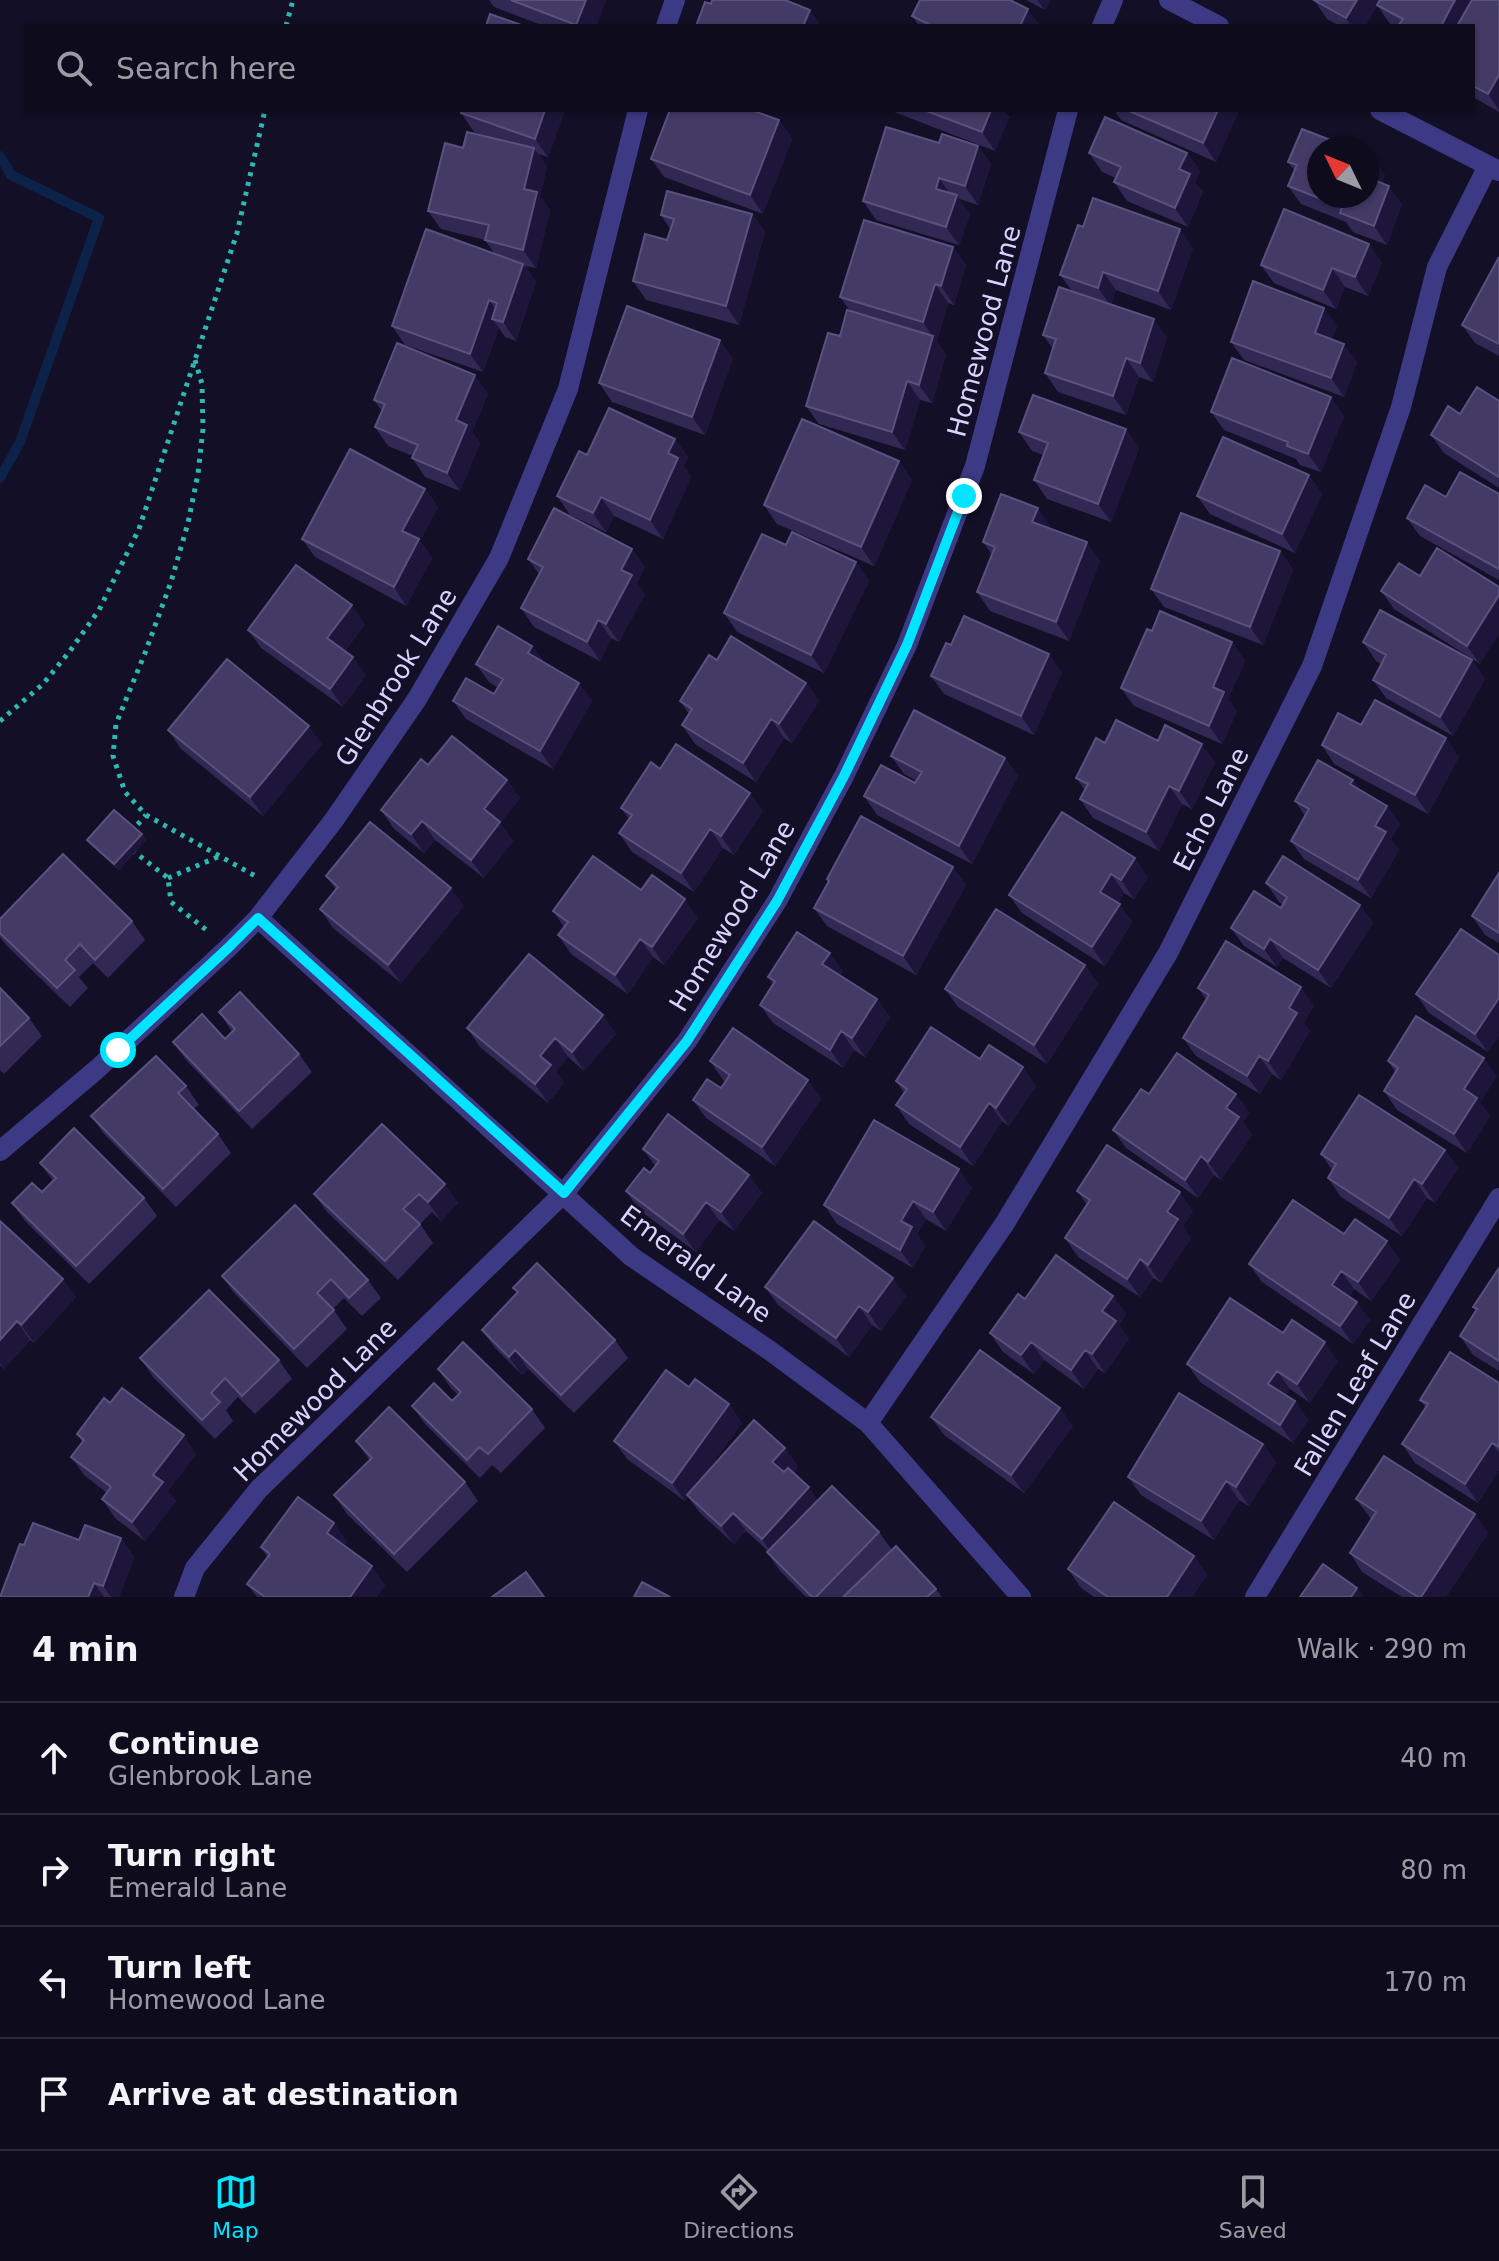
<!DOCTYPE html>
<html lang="en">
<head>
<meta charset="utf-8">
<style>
	body { margin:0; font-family:"DejaVu Sans",sans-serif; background:#171425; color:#f1f3f6 }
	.compass { position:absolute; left:1307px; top:136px; width:72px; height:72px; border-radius:50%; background:#0e0b1c; box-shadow:0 2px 6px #0004; rotate:313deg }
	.stop { position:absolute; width:24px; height:24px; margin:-18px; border:6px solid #00e5ff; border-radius:50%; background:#fff }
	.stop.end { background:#00e5ff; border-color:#fff; box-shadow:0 2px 8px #0008 }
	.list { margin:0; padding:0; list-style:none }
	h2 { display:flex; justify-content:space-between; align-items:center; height:104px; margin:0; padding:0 32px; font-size:34px }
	h2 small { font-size:26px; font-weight:400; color:#9b9ba3 }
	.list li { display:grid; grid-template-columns:52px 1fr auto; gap:24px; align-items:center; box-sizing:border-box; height:112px; padding:0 32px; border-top:2px solid #2e2b3b }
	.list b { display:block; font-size:30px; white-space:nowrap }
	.list p { margin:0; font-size:26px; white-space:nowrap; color:#9b9ba3 }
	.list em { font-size:26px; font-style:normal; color:#9b9ba3 }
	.icon { flex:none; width:44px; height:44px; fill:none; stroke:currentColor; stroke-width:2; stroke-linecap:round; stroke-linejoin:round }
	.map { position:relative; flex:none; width:1499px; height:1597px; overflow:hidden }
	.search { position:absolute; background:#0e0b1c; box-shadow:0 2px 6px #0004; left:24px; right:24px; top:24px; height:88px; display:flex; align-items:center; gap:20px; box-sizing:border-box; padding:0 28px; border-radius:0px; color:#9b9ba3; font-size:30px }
	.sheet { height:552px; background:#0e0b1c }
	nav { display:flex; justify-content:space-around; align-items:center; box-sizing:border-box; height:112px; border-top:2px solid #2e2b3b; background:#0e0b1c; font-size:22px; color:#9b9ba3 }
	nav a { display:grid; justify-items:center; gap:4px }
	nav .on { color:#00e5ff }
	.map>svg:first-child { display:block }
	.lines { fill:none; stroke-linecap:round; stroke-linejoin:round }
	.stream { stroke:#0c2248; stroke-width:10 }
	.path { stroke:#2fb8b0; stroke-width:5; stroke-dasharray:4 6; stroke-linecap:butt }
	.minor { stroke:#3d3a85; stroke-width:20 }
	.wall { fill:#312854 }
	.shaded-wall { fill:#1d163a }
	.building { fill:#433a66; stroke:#5a527e; stroke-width:2 }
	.route { stroke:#00e5ff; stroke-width:10 }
	.labels { text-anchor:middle; stroke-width:6; stroke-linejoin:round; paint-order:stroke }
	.street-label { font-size:26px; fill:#d9d4ff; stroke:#130f26 }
</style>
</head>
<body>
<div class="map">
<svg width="1499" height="1597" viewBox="0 0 1499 1597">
	<rect width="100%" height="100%" fill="#130f26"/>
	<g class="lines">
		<path class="stream" d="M0,156L11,175L99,218L20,442L0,478"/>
		<path class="path" d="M286,26L293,0
			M195,360L202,384L203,429L198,474L188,523L171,582L145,653L116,724L113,756L125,792L146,815L259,878
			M0,721L43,684L70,651L99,610L139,529L237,233L265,110
			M131,832L146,815
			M132,850L168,878L171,902L209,932
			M168,878L220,856"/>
		<path class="minor" d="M1169,0L1219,26
			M666,26L675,0
			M1102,26L1113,0
			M1380,110L1499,171
			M258,918L632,1257L769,1350L868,1423L1021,1597
			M0,1151L96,1070L228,948L258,918L334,820L417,699L499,558L568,389L638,110
			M868,1423L1005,1223L1168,953L1312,666L1401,407L1437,267L1488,166
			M184,1597L195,1568L259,1489L564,1193L687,1041L777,901L844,776L907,645L975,466L1068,110
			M1255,1597L1499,1198"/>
	</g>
	<path class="wall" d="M489,0H606L596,26H544L494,7Z
		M1026,0H1050L1045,10Z
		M1314,0H1499V112L1473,97V26H1395L1390,24L1377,5L1365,26H1340L1327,19Z
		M912,16L1040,26H919Z
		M462,110H565L548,157L538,154L547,167L540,196L550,210L536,268L525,266L536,282L516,341L505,337L499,328L483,372L405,345L392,326L494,253L485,240L441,229L428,211L463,148L489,137L474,132L461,113Z
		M889,110H1004L1009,117L995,151Z
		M1114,110H1239L1216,162L1121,120Z
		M779,120L792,139L763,214L664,177L651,159Z
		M939,143L978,146L991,164L978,205L959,199L970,214L959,245L876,220L863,201Z
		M1089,153H1187L1200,171L1195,182L1203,192L1188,227L1127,201L1114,182L1116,178L1102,172Z
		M1288,162L1385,175L1382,183L1402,204L1387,245L1353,232L1346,222L1301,204L1288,186L1294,170Z
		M752,214L765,232L739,325L646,300L633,281L667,240L670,229L661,215Z
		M1083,227L1193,248L1171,310L1116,290L1111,305L1167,337L1153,382L1139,377L1126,415L1058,392L1045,373L1053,349L1043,335L1073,292L1060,275Z
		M1369,244L1382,263L1368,296L1345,287L1336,309L1274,283L1261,265Z
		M953,247L966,265L954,305L948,303L937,341L946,355L932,403L920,400L905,450L819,424L806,406L850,311L840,297Z
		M1499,257V356L1475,343L1462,325Z
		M1337,326L1332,339L1357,362L1344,397L1244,360L1231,342Z
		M733,358L705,435L612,402L599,383Z
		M488,394L472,432L480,443L460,491L425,477L412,458L413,456L388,446L375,427L382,411L374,400Z
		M1499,401V488L1444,453L1431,435L1460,414Z
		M1211,412L1344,416L1321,472L1300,465L1296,459L1224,430Z
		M1126,429L1139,448L1111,522L1047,499L1034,480L1044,455L1032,451L1019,432Z
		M675,439L688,457L684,466L691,477L663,539L614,516L606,532L570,515L557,496L587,455Z
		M899,461L912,480L874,566L777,524L764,505Z
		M1309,475L1322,494L1295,553L1210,514L1197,496Z
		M425,489L438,507L420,541L432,558L406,606L315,557L302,539Z
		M1499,494V580L1420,536L1407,518L1446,497Z
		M1051,527L1050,528L1100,561L1069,641L990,611L977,592L992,555L983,542Z
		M786,545L856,562L869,581L824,673L737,632L724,613Z
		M632,549L645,567L637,583L645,594L619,642L611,638L600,661L534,627L521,608L539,574L528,559Z
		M1280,551L1293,570L1263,645L1164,607L1151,589Z
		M1420,576L1480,664L1394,609L1381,591Z
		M365,624L345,651L366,675L343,707L261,648L248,630Z
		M1152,631L1232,642L1245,661L1228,699L1237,711L1222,744L1134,706L1121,688Z
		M1363,642L1472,660L1485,679L1453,736L1386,698L1373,680L1381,664L1376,661Z
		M951,645L1062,672L1034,735L944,694L931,676Z
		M532,646L543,661L592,701L553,769L466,719L453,701L494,694L498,688L489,682L476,664Z
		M717,660L806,683L819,701L792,743L784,738L756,782L695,744L682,725L689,714L680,701Z
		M168,730L322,744L263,816L181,749Z
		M1158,741L1215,762L1192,809L1182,804L1159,851L1093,818L1080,799L1085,790L1076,778L1105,743Z
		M1322,745L1459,757L1428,814L1334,764Z
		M891,756L1005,758L1018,776L972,864L877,815L864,796L915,783L917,781L904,774Z
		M428,765L507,780L520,798L500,823L513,841L484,878L435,840L424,853L394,829L381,810Z
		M660,769L763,811L734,855L723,848L694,892L632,852L619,833L629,819L621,808Z
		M1353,780L1360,790L1387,806L1400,824L1391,839L1399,850L1371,898L1304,859L1291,841L1305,816L1295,801Z
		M1062,812L1148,877L1134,899L1124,893L1118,903L1132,922L1105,966L1022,913L1009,895Z
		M142,834L146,840L119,870L92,846L87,840Z
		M953,867L966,885L916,975L827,926L814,908L829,882L827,879Z
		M1499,873V943L1485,935L1472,916Z
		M326,876L464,906L401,983L333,928L320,909L336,890Z
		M1266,883L1360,905L1373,923L1331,988L1283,958L1277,967L1244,946L1231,928L1281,908L1283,905L1279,902Z
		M641,890L698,918L664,965L653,957L628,994L571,954L558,935L564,927L553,911Z
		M0,919L132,921L145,940L108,978L93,963L79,977L88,988L70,1007L6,945L0,937Z
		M1499,955L1488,1052L1429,1013L1416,994Z
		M1085,965L1098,984L1047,1064L958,1007L945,989Z
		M843,971L840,975L877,999L890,1017L865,1057L854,1050L843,1068L773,1023L760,1005L773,984L768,977Z
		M0,988L29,1018L42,1036L4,1074L0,1070Z
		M1198,988L1314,1005L1304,1023L1310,1031L1281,1080L1272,1074L1260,1094L1196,1056L1183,1038L1206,1000Z
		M219,1012L299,1054L312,1072L252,1129L186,1060L173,1042L225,1039L232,1032Z
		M603,1015L616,1034L584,1071L568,1057L556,1071L564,1083L548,1103L480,1047L467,1028Z
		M980,1059L1036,1086L1009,1126L1002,1121L973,1166L909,1124L896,1105L904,1093L896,1081Z
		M710,1061L808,1080L821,1099L775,1166L706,1118L693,1100L721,1088L725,1082L723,1080Z
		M1388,1061L1497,1076L1480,1102L1490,1116L1467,1153L1397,1110L1384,1091L1395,1072Z
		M186,1086L199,1105L194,1109L218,1134L231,1153L176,1207L104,1134L91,1116Z
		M1149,1094H1236L1249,1113L1243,1122L1252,1135L1221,1180L1214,1175L1198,1198L1126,1148L1113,1130Z
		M382,1124L458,1203L441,1221L432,1212L420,1224L433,1243L398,1280L327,1212L314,1194Z
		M643,1149L749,1175L762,1193L734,1231L719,1220L696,1252L639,1210L626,1191L650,1173L655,1166Z
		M1445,1150L1458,1168L1435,1203L1427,1198L1402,1236L1341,1197L1328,1178L1332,1170L1321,1154Z
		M40,1163L144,1198L157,1216L89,1284L25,1221L12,1203L42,1192L53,1181Z
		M972,1188L946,1231L926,1219L917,1234L925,1246L913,1268L837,1224L824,1205Z
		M1077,1191L1193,1211L1183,1226L1191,1238L1161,1283L1153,1278L1140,1297L1078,1257L1065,1238L1087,1205Z
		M0,1221L63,1279L76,1297L34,1343L30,1340L4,1369L0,1365Z
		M1344,1234L1400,1260L1371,1301L1354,1289L1349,1297L1370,1320L1353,1344L1262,1282L1249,1264Z
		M1499,1268V1371L1473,1355L1460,1336L1476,1311L1473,1307Z
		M222,1276L368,1280L381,1298L362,1316L344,1298L333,1309L347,1329L307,1368L235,1294Z
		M765,1287L906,1296L881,1331L872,1325L849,1357L778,1305Z
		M513,1288L615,1340L628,1358L574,1413L528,1369L522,1375L495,1348L482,1330L517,1293Z
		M1113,1296L1126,1314L1119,1325L1129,1339L1105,1373L1098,1369L1084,1389L1044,1360L1034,1374L1003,1352L990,1333L1025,1299Z
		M1283,1333L1338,1361L1310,1403L1290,1389L1286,1395L1295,1401L1308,1420L1293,1443L1200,1382L1187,1364Z
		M140,1358L279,1360L292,1379L255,1414L238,1397L226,1410L233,1421L215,1439L153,1377Z
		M438,1369L532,1409L545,1428L501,1473L492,1465L480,1478L425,1424L412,1406L452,1401L458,1395L450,1387Z
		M1499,1383V1470L1478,1503L1415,1463L1402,1444L1426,1408L1420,1400Z
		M689,1387L729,1404L742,1423L702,1478L785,1448L798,1467L793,1472L818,1500L879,1532L892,1550L936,1589L942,1597H806L780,1571L767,1552L768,1551L746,1531L734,1544L700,1513L688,1497L685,1501L627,1459L614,1441Z
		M110,1403L196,1454L168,1491L176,1501L145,1541L115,1518L102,1499L107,1493L84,1475L71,1457L82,1442L77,1434Z
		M931,1417L1073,1426L1024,1493L944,1435Z
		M356,1441L465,1482L478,1501L407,1572L347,1514L334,1495L370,1461Z
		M1263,1444L1276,1463L1249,1506L1239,1500L1214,1540L1141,1495L1128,1477Z
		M1356,1499L1488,1533L1446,1597H1402L1362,1572L1350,1553L1371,1519Z
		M334,1523L347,1542L344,1546L385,1585L376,1597H257L247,1584L267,1557L261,1547Z
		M121,1538L134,1557L119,1597H0L24,1545L79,1540Z
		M1194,1556L1207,1575L1192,1597H1094L1081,1588L1068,1569Z"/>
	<path class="shaded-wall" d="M586,0H606L596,26H577L576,25Z
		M1037,0H1050L1045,10Z
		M1357,0H1381L1365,26H1351L1346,18Z
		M1455,0H1478L1464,26H1441Z
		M1028,9L1040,26H1020Z
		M810,10L821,26H803Z
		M1499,75V110L1488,94Z
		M545,110H565L548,157L535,139Z
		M991,110H1004L1009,117L995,151L982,132Z
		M1218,110H1239L1216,162L1203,143Z
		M779,120L792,139L763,214L750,195Z
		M978,146L991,164L978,205L965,186Z
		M534,148L547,167L540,196L550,210L536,268L523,250L524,189Z
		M1187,153L1200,171L1195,182L1203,192L1188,227L1175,208L1179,169Z
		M1372,156L1385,175L1378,194L1367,179V170Z
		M939,178L952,197L936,189Z
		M1389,186L1402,204L1387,245L1374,226Z
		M957,195L970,214L959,245L946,227Z
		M752,214L765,232L739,325L726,306Z
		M1180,229L1193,248L1171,310L1158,291Z
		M1369,244L1382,263L1368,296L1355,277Z
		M953,247L966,265L954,305L941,286Z
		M523,264L536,282L516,341L503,322Z
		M1332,268L1345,287L1336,309L1323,290Z
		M1103,272L1116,290L1111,306L1098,288Z
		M935,284L948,303L937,341L946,355L932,403L919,385L933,337L923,322Z
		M489,300L502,318L492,319L499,328L483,372L470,354Z
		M1324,308L1337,326L1328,351L1315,333Z
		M1154,319L1167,337L1153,382L1140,363Z
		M720,340L733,358L705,435L692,417Z
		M1344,344L1357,362L1344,397L1331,378Z
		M1126,358L1139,377L1126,415L1113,396Z
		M475,375L488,394L472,432L480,443L460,491L447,473L456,420Z
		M907,381L920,400L905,450L892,432Z
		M1331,397L1344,416L1321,472L1308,454Z
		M1126,429L1139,448L1111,522L1098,504Z
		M675,439L688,457L684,466L691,477L663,539L650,520L668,453Z
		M899,461L912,480L874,566L861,547Z
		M1309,475L1322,494L1295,553L1282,534Z
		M425,489L438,507L420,541L432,558L406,606L394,587L402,531Z
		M601,497L614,516L606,532L593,513Z
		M1038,508L1051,527L1045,540L1032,522Z
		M1087,542L1100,561L1069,641L1056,622Z
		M632,549L645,567L637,583L645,594L619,642L606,624L621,570Z
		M1280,551L1293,570L1263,645L1250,627Z
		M856,562L869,581L824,673L811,655Z
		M1499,595V634L1480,664L1467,646Z
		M352,605L365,624L340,657L327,638Z
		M598,620L611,638L600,661L587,642Z
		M1232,642L1245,661L1228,699L1237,711L1222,744L1209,726L1213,687Z
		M532,646L545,665L528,653Z
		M1049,654L1062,672L1034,735L1021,716Z
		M353,657L366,675L343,707L330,689Z
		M1472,660L1485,679L1453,736L1440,717Z
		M579,683L592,701L553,769L540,751Z
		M806,683L819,701L792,743L779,724Z
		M771,719L784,738L756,782L743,763Z
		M309,726L322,744L263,816L250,797Z
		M1446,738L1459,757L1428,814L1415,795Z
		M1202,744L1215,762L1192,809L1179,791Z
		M1005,758L1018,776L972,864L959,846Z
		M507,780L520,798L500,823L513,841L484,878L471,860L484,809Z
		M1353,780L1366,798L1350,784Z
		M1169,786L1182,804L1159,851L1146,832Z
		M750,793L763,811L734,855L721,836Z
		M1387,806L1400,824L1391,839L1399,850L1371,898L1358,880L1375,826Z
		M422,821L435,840L424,853L411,834Z
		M710,829L723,848L694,892L681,873Z
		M142,834L146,840L119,870L114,864Z
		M1135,858L1148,877L1134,899L1121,880Z
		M953,867L966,885L916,975L903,956Z
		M1111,874L1124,893L1113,910L1100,892Z
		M451,888L464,906L401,983L388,965Z
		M685,899L698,918L664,965L652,947Z
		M1120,904L1132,922L1105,966L1092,947Z
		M1360,905L1373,923L1331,988L1318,970Z
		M640,939L653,957L628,994L615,975Z
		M1270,939L1283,958L1277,967L1264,949Z
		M830,953L843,971L835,983L822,964Z
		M1085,965L1098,984L1047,1064L1034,1045Z
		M1301,987L1314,1005L1304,1023L1310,1031L1281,1080L1268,1061L1289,1008Z
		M1499,998V1036L1488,1052L1475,1034Z
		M877,999L890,1017L865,1057L852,1038Z
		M603,1015L616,1034L584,1071L572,1052Z
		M841,1031L854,1050L843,1068L830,1050Z
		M555,1038L568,1057L556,1071L564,1083L548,1103L535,1084L540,1056Z
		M1259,1056L1272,1074L1260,1094L1247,1076Z
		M1484,1058L1497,1076L1480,1102L1490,1116L1467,1153L1454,1134L1464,1089Z
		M1023,1067L1036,1086L1009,1126L996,1108Z
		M808,1080L821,1099L775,1166L762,1147Z
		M1236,1094L1249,1113L1243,1122L1252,1135L1221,1180L1208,1162L1226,1108Z
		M989,1103L1002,1121L973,1166L960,1147Z
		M1445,1150L1458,1168L1435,1203L1422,1184Z
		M1201,1156L1214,1175L1198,1198L1185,1180Z
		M959,1169L972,1188L946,1231L933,1212Z
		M749,1175L762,1193L734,1231L721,1212Z
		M1414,1179L1427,1198L1402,1236L1389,1218Z
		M445,1184L458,1203L441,1221L428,1202Z
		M1180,1192L1193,1211L1183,1226L1191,1238L1161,1283L1148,1265L1167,1212Z
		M913,1201L926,1219L917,1234L925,1246L913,1268L900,1250L901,1221Z
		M706,1202L719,1220L696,1252L683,1234Z
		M1387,1241L1400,1260L1371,1301L1358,1282Z
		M1140,1259L1153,1278L1140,1297L1127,1279Z
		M1341,1271L1354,1289L1345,1303L1332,1285Z
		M893,1278L906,1296L881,1331L868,1312Z
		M63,1279L76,1297L34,1343L21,1325Z
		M1113,1296L1126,1314L1119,1325L1129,1339L1105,1373L1092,1354L1102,1311Z
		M1357,1302L1370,1320L1353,1344L1340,1326Z
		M859,1306L872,1325L849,1357L836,1338Z
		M17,1321L30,1340L4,1369L0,1363V1340Z
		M1031,1342L1044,1360L1034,1374L1021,1355Z
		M1325,1342L1338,1361L1310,1403L1297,1384Z
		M515,1350L528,1369L522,1375L509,1357Z
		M1085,1350L1098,1369L1084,1389L1071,1370Z
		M1277,1371L1290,1389L1281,1402L1268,1384Z
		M1295,1401L1308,1420L1293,1443L1280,1425Z
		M729,1404L742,1423L685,1501L672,1483Z
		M1060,1408L1073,1426L1024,1493L1011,1475Z
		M184,1435L196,1454L168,1491L176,1501L145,1541L132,1522L153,1475Z
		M1492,1443L1499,1453V1470L1478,1503L1465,1484Z
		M1263,1444L1276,1463L1249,1506L1236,1487Z
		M785,1448L798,1467L785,1480L772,1462Z
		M1226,1481L1239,1500L1214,1540L1201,1521Z
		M809,1487L822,1506L775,1558L762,1539Z
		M733,1513L746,1531L734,1544L721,1526Z
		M1475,1514L1488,1533L1446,1597H1421Z
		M334,1523L347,1542L340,1552L327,1533Z
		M121,1538L134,1557L119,1597H111L103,1586Z
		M1194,1556L1207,1575L1192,1597H1166Z
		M372,1566L385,1585L376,1597H350Z
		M94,1583L104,1597H88Z
		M1357,1588L1364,1597H1351Z"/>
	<path class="building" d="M511,0H586L576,25Z
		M712,0H785L810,10L803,26H696L705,2L711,4Z
		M920,0H1010L1028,9L1020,26H932L912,16Z
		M1314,0H1357L1346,18Z
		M1380,0H1455L1441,26H1398L1403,19L1377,5Z
		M1472,0H1499V75L1488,94L1473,86V26H1457Z
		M490,14L524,26H486Z
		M462,110H545L535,139L461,113Z
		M670,110H751L779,120L750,195L651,159Z
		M924,110H991L982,132Z
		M1127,110H1218L1203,143Z
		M1105,117L1187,153L1179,169L1190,174L1175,208L1114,182L1121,167L1089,153Z
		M886,127L939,143L942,134L978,146L965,186L939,178L936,189L957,195L946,227L863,201Z
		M1302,129L1351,148H1319V196H1367V177L1389,186L1374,226L1340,213L1342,207L1288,186L1297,165L1288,162Z
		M467,132L534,148L524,189L537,192L523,250L485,240L489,225L428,211L445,143L463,148Z
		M1367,154L1372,156L1367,170Z
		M667,191L752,214L726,306L633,281L645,234L667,240L674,219L661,215Z
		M1093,198L1180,229L1158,291L1103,272L1098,288L1060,275L1078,225L1083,227Z
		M1284,209L1369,244L1355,277L1332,268L1323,290L1261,265Z
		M864,220L953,247L941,286L935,284L923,322L840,297Z
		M426,229L523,264L503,322L492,319L497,303L489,300L470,354L392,326Z
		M1499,257V344L1462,325Z
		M1253,281L1324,308L1315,333L1344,344L1331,378L1231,342Z
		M1059,287L1154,319L1140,363L1126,358L1113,396L1045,373L1056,339L1043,335Z
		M627,306L720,340L692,417L599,383Z
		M847,310L933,336L919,385L907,381L892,432L806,406L828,333L840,336Z
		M397,343L475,375L456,420L467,425L447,473L412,458L418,445L375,427L385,404L374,400Z
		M1232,358L1331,397L1308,454L1287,446L1288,442L1211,412Z
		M1477,387L1499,401V477L1431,435L1448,406L1460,414Z
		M1033,395L1126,429L1098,504L1034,480L1048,443L1019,432Z
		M609,408L675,439L668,453L678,458L650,520L601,497L593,513L557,496L579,451L587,455Z
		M802,419L899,461L861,547L764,505Z
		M1223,437L1309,475L1282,534L1197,496Z
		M350,449L425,489L402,531L419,539L394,587L302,539Z
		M1460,472L1499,494V569L1407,518L1425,485L1446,497Z
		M1001,494L1038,508L1032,522L1087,542L1056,622L977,592L995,547L983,542Z
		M554,508L632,549L621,570L632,575L606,624L598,620L587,642L521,608L543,567L528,559Z
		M1181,513L1280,551L1250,627L1151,589Z
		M792,532L856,562L811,655L724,613L762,534L786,545Z
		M1437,548L1499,587V595L1467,646L1381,591L1399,563L1420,576Z
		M296,565L352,605L327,638L353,657L330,689L248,630Z
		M1380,610L1472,660L1440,717L1373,680L1386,655L1363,642Z
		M1160,611L1232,642L1213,687L1224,692L1209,726L1121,688L1147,629L1152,631Z
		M964,616L1049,654L1021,716L931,676L946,643L951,645Z
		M498,626L532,646L528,653L579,683L540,751L453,701L466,678L494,694L503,679L476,664Z
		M731,636L806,683L779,724L771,719L743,763L682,725L692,709L680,701L709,655L717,660Z
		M227,659L309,726L250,797L168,730Z
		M1375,700L1446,738L1415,795L1322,745L1338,713L1361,725Z
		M914,710L1005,758L959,846L864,796L881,765L915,783L922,772L891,756Z
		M1116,720L1158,741L1165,725L1202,744L1179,791L1169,786L1146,832L1080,799L1088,784L1076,778L1096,738L1105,743Z
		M452,736L507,780L484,809L500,822L471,860L422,821L411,834L381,810L421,759L428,765Z
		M676,744L750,793L721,836L710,829L681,873L619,833L632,815L621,808L651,762L660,769Z
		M1318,760L1353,780L1350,784L1387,806L1375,826L1386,832L1358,880L1291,841L1309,809L1295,801Z
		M114,810L142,834L114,864L87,840Z
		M1062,812L1135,858L1121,880L1111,874L1100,892L1120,904L1092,947L1009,895Z
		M861,816L953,867L903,956L814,908L829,881L827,879Z
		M370,822L451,888L388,965L320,909L338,887L326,876Z
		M63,854L132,921L95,960L80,944L65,960L75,970L57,988L0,933V919Z
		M593,856L641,890L652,875L685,899L652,947L640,939L615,975L558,935L568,922L553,911Z
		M1283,856L1360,905L1318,970L1270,939L1264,949L1231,928L1254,891L1281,908L1287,897L1266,883Z
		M1499,873V933L1472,916Z
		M996,909L1085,965L1034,1045L945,989Z
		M1461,929L1499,955V998L1475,1034L1416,994Z
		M797,932L830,953L822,964L877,999L852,1038L841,1031L830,1050L760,1005L775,981L768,977Z
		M1226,941L1301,987L1289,1008L1297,1013L1268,1061L1259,1056L1247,1076L1183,1038L1209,995L1198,988Z
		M529,954L603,1015L572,1052L555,1038L540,1056L551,1065L535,1084L467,1028Z
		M0,988L29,1018L0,1046Z
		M240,992L299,1054L239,1111L173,1042L202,1014L225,1039L235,1029L219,1012Z
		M1416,1016L1484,1058L1464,1089L1477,1098L1454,1134L1384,1091L1398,1068L1388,1061Z
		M931,1027L980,1059L989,1045L1023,1067L996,1108L989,1103L960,1147L896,1105L907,1089L896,1081Z
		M733,1028L808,1080L762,1147L693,1100L707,1079L721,1088L730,1075L710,1061Z
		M1177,1053L1236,1094L1226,1108L1239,1117L1208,1162L1201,1156L1185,1180L1113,1130L1141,1089L1149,1094Z
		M156,1056L186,1086L178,1093L218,1134L163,1189L91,1116Z
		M1359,1095L1445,1150L1422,1184L1414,1179L1389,1218L1328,1178L1336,1164L1321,1154Z
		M668,1114L749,1175L721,1212L706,1202L683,1234L626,1191L644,1168L650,1173L659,1161L643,1149Z
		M874,1120L959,1169L933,1212L913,1201L901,1221L912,1227L900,1250L824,1205Z
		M382,1124L445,1184L428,1202L419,1194L403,1209L420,1224L385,1261L314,1194Z
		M74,1128L144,1198L76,1266L12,1203L32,1183L42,1192L56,1178L40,1163Z
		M1107,1145L1180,1192L1167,1212L1178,1219L1148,1265L1140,1259L1127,1279L1065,1238L1090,1200L1077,1191Z
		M1293,1200L1344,1234L1355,1219L1387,1241L1358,1282L1341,1271L1332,1285L1357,1302L1340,1326L1249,1264Z
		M295,1205L368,1280L349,1298L331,1279L317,1293L334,1310L294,1349L222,1276Z
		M0,1221L63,1279L21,1325L17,1321L0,1340Z
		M814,1221L893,1278L868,1312L859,1306L836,1338L765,1287Z
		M1056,1255L1113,1296L1102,1311L1116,1321L1092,1354L1085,1350L1071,1370L1031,1342L1021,1355L990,1333L1018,1294L1025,1299Z
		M537,1263L615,1340L561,1395L515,1350L509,1357L482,1330L518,1292L513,1288Z
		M1499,1268V1361L1460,1336L1477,1309L1473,1307Z
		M209,1290L279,1360L242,1396L225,1378L211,1393L220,1402L202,1420L140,1358Z
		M1230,1298L1283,1333L1292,1320L1325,1342L1297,1384L1277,1371L1268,1384L1295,1401L1280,1425L1187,1364Z
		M463,1342L532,1409L488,1454L479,1447L467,1460L412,1406L434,1383L452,1401L461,1392L438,1369Z
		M980,1350L1060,1408L1011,1475L931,1417Z
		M1450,1352L1499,1383V1447L1492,1443L1465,1484L1402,1444L1428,1404L1420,1400Z
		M666,1370L689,1387L695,1379L729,1404L672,1483L614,1441Z
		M122,1388L184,1435L153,1475L163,1482L132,1522L102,1499L111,1487L71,1457L84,1440L77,1434L104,1398L110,1403Z
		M1179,1393L1263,1444L1236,1487L1226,1481L1201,1521L1128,1477Z
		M389,1407L465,1482L394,1554L334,1495L372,1458L356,1441Z
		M754,1420L785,1448L772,1462L784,1472L788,1468L809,1487L762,1539L733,1513L721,1526L687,1495Z
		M1384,1456L1475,1514L1421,1597H1418L1350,1553L1376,1512L1356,1499Z
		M832,1486L879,1532L816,1597H812L767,1552Z
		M298,1497L334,1523L327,1533L372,1566L350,1597H265L247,1584L270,1554L261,1547Z
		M1114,1502L1194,1556L1167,1597H1108L1068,1569Z
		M33,1523L79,1540L85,1525L121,1538L103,1586L94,1583L88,1597H0L20,1544L24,1545Z
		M896,1546L936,1589L927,1597H843Z
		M1323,1564L1357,1588L1351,1597H1300Z
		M526,1572L544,1597H492Z
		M642,1582L670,1597H634Z"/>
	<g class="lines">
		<path class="route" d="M118,1050L228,948L258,918L564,1193L687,1041L777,901L844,776L907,645L964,496"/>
	</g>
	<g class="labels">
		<g class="street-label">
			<text transform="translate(984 331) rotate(-75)" y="9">Homewood Lane</text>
			<text transform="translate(396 677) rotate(-58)" y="9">Glenbrook Lane</text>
			<text transform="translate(1211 809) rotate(-63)" y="9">Echo Lane</text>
			<text transform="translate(732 916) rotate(-59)" y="9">Homewood Lane</text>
			<text transform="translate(696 1264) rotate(36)" y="9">Emerald Lane</text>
			<text transform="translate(1355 1384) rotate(-59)" y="9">Fallen Leaf Lane</text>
			<text transform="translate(315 1400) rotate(-45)" y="9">Homewood Lane</text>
		</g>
	</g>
</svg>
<svg class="compass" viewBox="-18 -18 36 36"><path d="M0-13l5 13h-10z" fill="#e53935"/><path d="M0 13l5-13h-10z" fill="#9b9ba3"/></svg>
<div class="stop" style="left:118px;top:1050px"></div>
<div class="stop end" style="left:964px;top:496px"></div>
<div class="search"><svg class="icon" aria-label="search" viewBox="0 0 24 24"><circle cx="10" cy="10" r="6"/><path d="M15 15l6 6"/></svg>Search here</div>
</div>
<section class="sheet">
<h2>4 min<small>Walk · 290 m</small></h2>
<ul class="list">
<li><svg class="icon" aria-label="ahead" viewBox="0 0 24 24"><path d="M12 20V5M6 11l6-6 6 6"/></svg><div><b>Continue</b><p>Glenbrook Lane</p></div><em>40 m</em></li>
<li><svg class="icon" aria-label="right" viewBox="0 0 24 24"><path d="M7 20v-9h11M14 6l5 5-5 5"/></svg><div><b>Turn right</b><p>Emerald Lane</p></div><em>80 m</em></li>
<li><svg class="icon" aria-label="left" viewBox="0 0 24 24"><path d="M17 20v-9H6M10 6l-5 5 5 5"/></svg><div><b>Turn left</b><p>Homewood Lane</p></div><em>170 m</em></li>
<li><svg class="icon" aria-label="arrive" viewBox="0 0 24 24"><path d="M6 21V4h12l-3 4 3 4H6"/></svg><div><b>Arrive at destination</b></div></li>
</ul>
</section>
<nav>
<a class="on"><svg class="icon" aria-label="map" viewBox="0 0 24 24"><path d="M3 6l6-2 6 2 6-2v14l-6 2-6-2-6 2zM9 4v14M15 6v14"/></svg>Map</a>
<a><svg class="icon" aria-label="directions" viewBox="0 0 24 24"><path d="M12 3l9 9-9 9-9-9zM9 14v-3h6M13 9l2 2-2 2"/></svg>Directions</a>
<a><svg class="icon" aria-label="saved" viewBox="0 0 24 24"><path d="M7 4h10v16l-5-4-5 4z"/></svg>Saved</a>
</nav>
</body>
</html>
